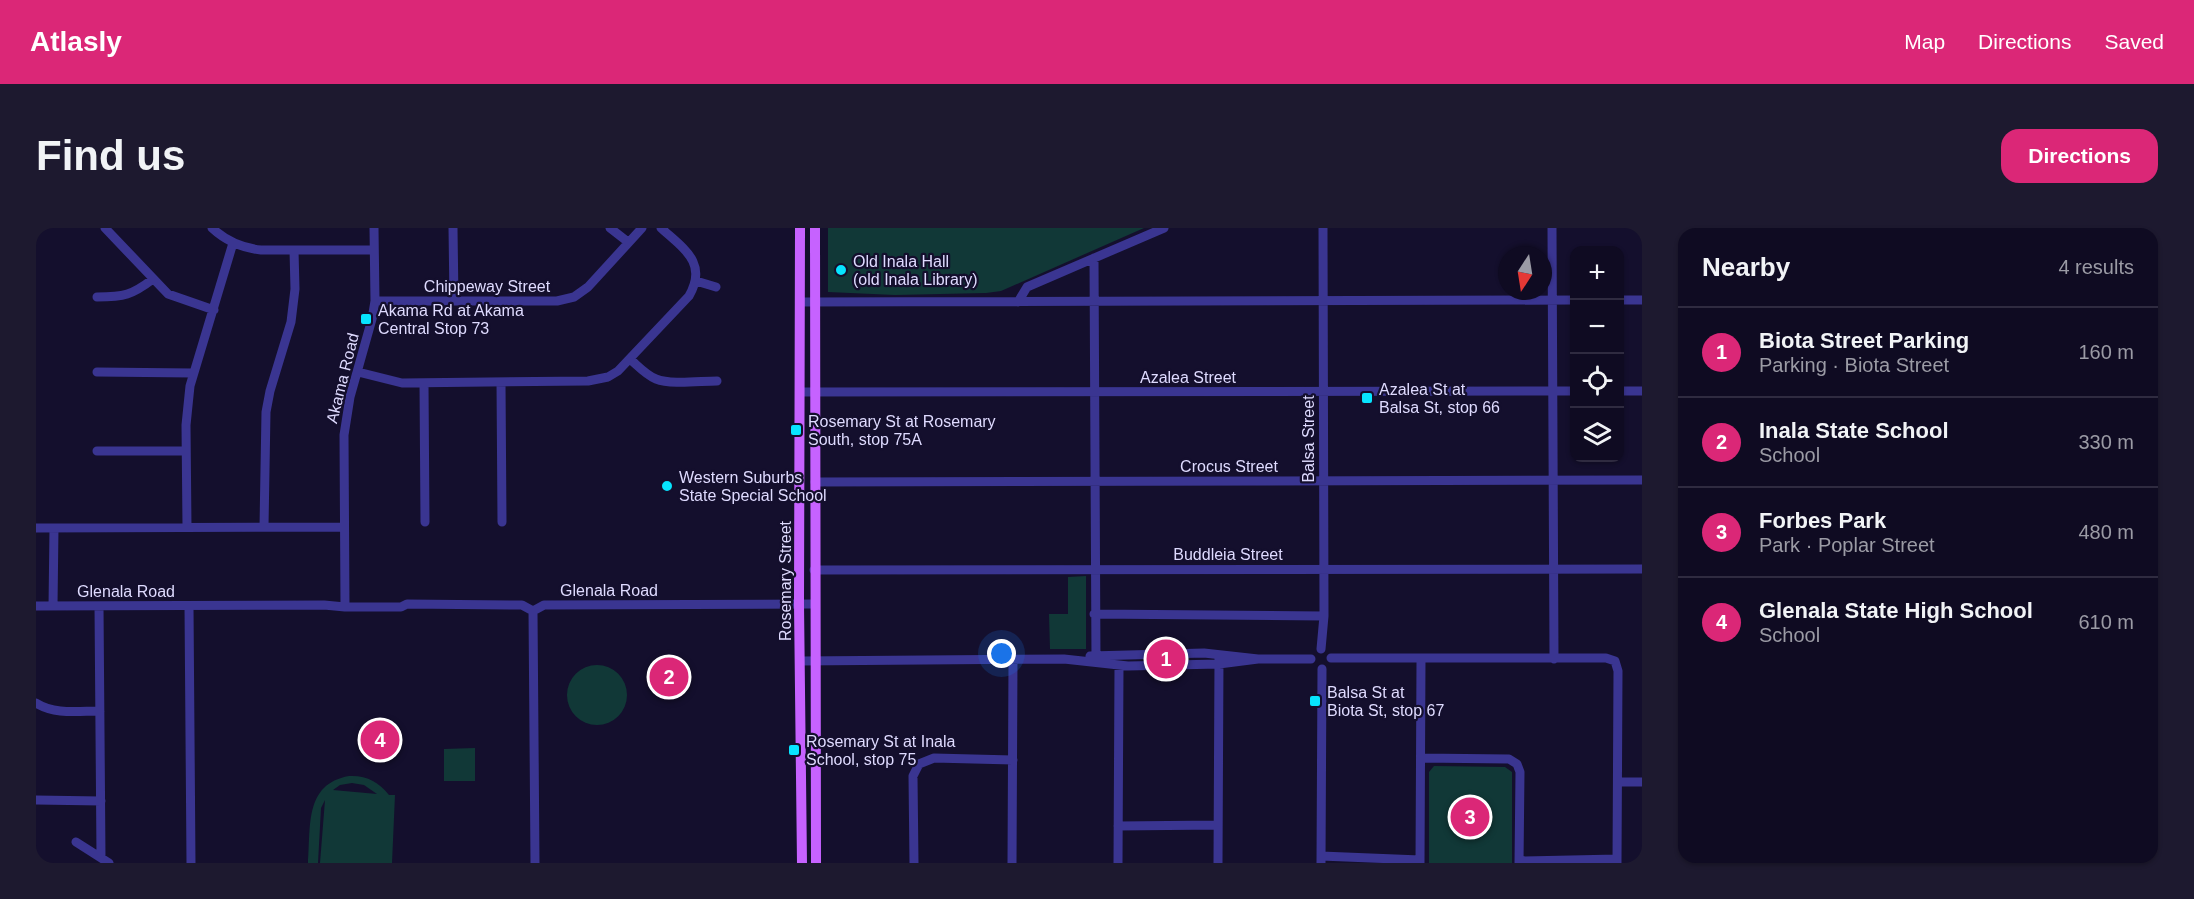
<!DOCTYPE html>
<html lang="en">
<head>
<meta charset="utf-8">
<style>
	body { margin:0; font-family:Arial,sans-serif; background:#1d192f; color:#f1f3f6 }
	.controls { position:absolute; right:18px; top:18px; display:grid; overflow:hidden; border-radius:12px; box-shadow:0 2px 4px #0004 }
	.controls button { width:54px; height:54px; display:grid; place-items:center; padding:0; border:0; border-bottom:2px solid #2f2b40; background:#0f0b22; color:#f1f3f6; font:30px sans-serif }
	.compass { position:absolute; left:1462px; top:18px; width:54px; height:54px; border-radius:50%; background:#0f0b22; box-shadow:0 2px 4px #0004; rotate:192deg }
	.you { position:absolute; left:966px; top:426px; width:21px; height:21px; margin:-15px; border:4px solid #fff; border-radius:50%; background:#1a73e8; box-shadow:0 0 0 9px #1a73e833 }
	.badge { display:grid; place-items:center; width:39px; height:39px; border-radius:50%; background:#db2777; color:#fff; font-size:20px; font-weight:700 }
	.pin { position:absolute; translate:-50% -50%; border:3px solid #fff; box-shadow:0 2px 6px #0006 }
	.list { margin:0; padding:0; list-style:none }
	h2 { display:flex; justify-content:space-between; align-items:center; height:78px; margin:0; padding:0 24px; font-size:26px }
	h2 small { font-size:20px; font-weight:400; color:#9b9ba5 }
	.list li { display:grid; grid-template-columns:39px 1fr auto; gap:18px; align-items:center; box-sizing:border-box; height:90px; padding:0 24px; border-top:2px solid #2f2b40 }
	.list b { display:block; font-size:22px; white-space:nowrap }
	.list p { margin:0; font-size:20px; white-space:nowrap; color:#9b9ba5 }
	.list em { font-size:20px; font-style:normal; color:#9b9ba5 }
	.icon { flex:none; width:33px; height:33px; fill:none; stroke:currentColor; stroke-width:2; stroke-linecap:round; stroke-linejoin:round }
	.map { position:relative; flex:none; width:1606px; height:635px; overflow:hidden; border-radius:18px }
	header { display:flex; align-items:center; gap:36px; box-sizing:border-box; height:84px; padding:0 30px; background:#db2777; color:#fff }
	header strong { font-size:28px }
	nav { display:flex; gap:33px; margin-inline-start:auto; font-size:21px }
	.intro { display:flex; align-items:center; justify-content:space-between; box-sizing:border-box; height:144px; padding:0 36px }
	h1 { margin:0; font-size:42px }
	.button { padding:15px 27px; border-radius:18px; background:#db2777; color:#fff; font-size:21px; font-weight:700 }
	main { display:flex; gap:36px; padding:0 36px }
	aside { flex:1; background:#0f0b22; border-radius:18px; box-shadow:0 2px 4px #0004 }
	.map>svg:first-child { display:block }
	.green { fill:#113837; fill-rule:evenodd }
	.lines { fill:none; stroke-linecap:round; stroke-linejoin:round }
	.minor { stroke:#3a3591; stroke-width:9 }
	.major { stroke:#c662ff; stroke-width:10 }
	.poi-dot { fill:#07e4ff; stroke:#140f2d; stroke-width:2 }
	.labels { text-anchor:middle; stroke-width:4.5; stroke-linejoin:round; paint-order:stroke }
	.poi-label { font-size:16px; fill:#dfdbff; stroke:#140f2d; text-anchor:start }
	.street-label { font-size:16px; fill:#dfdbff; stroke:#140f2d }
</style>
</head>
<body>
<header>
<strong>Atlasly</strong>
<nav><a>Map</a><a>Directions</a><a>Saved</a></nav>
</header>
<div class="intro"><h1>Find us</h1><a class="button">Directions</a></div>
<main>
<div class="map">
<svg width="1606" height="635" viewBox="0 0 1606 635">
	<rect width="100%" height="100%" fill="#140f2d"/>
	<path class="green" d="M792,0H1108L965,63L950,65L859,67L792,64Z
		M1050,348V421H1014L1013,386H1032V349Z
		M531 467a30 30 0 1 1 60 0a30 30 0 1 1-60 0Z
		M439,520V553H408V521Z
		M1398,538L1469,539L1476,544V635H1393V544Z
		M313,548C330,547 343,554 353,567H359L356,635H284L289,572L285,580L282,635H272C275,599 268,556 313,548ZM316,555L328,557L341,566L297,562L304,557Z"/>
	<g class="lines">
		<path class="minor" d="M69,0L132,66L178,82
			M176,0C190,13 206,20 225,22H338
			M417,0L418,73
			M574,0L592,14
			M1516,0L1518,431
			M1058,30L1060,434
			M660,53L680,59
			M61,69C88,69 96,67 117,51
			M1584,72H1606
			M339,73H521L538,69L552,59L606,0
			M765,74L1538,72
			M982,74L991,59L1128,0
			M594,131C602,138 610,147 620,151C635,157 664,153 681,153
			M61,144L157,145
			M322,144L366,155L552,153L572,149L582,143L653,68C672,35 648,21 625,0
			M465,154L466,294
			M388,155L389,294
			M1584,163H1606
			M765,164L1538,163
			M61,223H150
			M779,254L1606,252
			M151,299L150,197L154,158L197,15
			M228,299L230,184L234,163L255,94L259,61L258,22
			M0,300L308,299
			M778,342L1606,341
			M0,378L288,377L309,379H365L371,376L486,377L497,383L508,377L778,376
			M17,378L18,300
			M63,378L65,629
			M153,378L155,635
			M309,379L308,207L314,169L336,91L339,73L338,0
			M497,383L499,635
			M1058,386L1288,388
			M1285,421L1288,388L1287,0
			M1054,428L1168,425L1222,431H1275
			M1295,430H1570L1579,433L1582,443L1581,635
			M764,433L1028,431L1092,438L1183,436L1222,431
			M0,475C19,487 42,483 64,483
			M1385,530L1473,531L1481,536L1484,544L1483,635
			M1582,554H1606
			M0,572L65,573
			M1082,598L1182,597
			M40,614L73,635
			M1285,628L1384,632
			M1483,633L1581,631
			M878,635L877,548L883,536L898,530L977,532
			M976,635L977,432
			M1082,635L1083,438
			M1182,635L1183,430
			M1285,635L1286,441
			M1384,635L1385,432"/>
		<path class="major" d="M764,0L763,376L766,635
			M779,0L780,635"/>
	</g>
	<g class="poi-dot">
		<circle cx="805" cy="42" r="6"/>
		<rect x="324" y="85" width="12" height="12" rx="3"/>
		<rect x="1325" y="164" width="12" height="12" rx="3"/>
		<rect x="754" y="196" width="12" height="12" rx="3"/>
		<circle cx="631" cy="258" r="6"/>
		<rect x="1273" y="467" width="12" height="12" rx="3"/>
		<rect x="752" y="516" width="12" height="12" rx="3"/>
	</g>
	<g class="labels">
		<g class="poi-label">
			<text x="817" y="39">Old Inala Hall<tspan x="817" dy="18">(old Inala Library)</tspan></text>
			<text x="342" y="88">Akama Rd at Akama<tspan x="342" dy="18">Central Stop 73</tspan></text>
			<text x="1343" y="167">Azalea St at<tspan x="1343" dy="18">Balsa St, stop 66</tspan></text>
			<text x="772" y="199">Rosemary St at Rosemary<tspan x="772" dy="18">South, stop 75A</tspan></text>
			<text x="643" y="255">Western Suburbs<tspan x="643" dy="18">State Special School</tspan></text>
			<text x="1291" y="470">Balsa St at<tspan x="1291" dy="18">Biota St, stop 67</tspan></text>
			<text x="770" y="519">Rosemary St at Inala<tspan x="770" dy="18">School, stop 75</tspan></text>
		</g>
		<g class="street-label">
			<text x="451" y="64">Chippeway Street</text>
			<text x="1152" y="155">Azalea Street</text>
			<text transform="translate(306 150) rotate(-76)" y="6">Akama Road</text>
			<text transform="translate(1272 211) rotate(-90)" y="6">Balsa Street</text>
			<text x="1193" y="244">Crocus Street</text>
			<text x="1192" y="332">Buddleia Street</text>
			<text transform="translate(749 353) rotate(-90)" y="6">Rosemary Street</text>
			<text x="573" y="368">Glenala Road</text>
			<text x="90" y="369">Glenala Road</text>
		</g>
	</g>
</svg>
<div class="controls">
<button>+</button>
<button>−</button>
<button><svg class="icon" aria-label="locate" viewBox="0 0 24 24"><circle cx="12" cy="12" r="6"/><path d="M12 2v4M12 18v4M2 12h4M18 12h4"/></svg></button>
<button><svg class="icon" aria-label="layers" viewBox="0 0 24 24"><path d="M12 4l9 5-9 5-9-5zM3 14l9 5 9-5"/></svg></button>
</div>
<svg class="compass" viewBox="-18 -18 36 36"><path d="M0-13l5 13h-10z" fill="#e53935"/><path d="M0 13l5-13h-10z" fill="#9b9ba5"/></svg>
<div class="you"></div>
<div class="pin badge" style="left:1130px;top:431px">1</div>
<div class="pin badge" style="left:633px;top:449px">2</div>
<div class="pin badge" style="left:1434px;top:589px">3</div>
<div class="pin badge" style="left:344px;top:512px">4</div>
</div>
<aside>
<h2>Nearby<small>4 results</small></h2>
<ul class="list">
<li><span class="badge">1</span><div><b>Biota Street Parking</b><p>Parking · Biota Street</p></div><em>160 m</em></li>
<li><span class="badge">2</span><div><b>Inala State School</b><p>School</p></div><em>330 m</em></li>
<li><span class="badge">3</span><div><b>Forbes Park</b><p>Park · Poplar Street</p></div><em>480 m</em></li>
<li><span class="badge">4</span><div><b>Glenala State High School</b><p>School</p></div><em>610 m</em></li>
</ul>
</aside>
</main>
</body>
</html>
